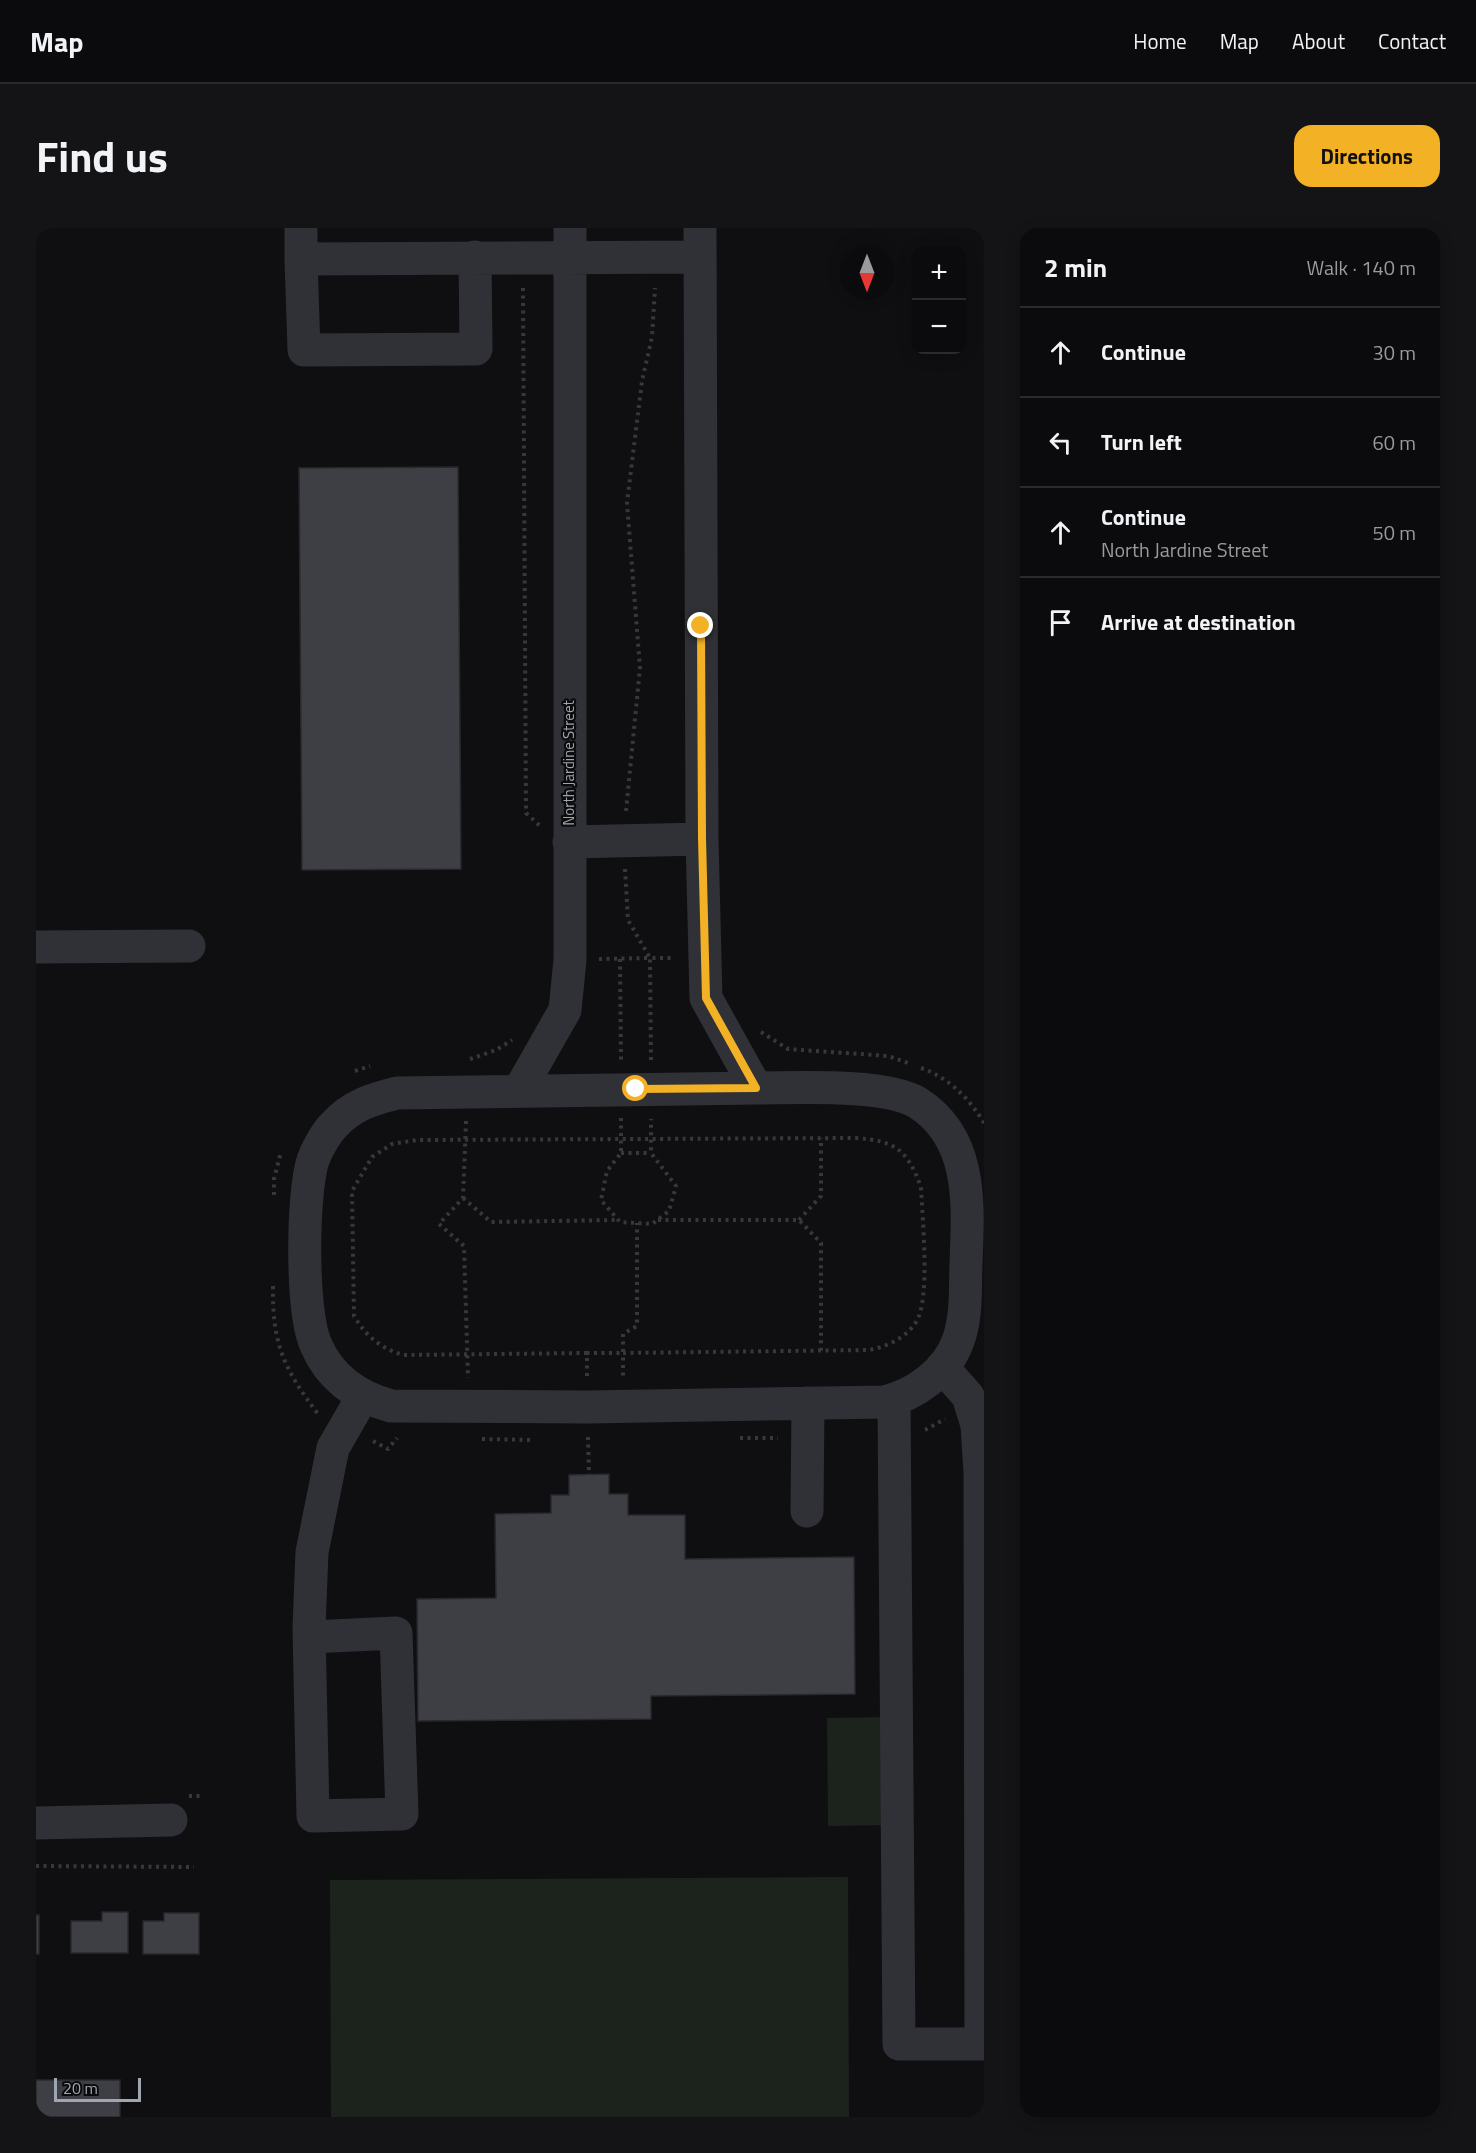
<!DOCTYPE html>
<html lang="en">
<head>
<meta charset="utf-8">
<style>
	body { margin:0; font-family:"Titillium Web",sans-serif; background:#141416; color:#f1f3f6 }
	.controls { position:absolute; right:18px; top:18px; display:grid; overflow:hidden; border-radius:12px; box-shadow:0 3px 15px #0003 }
	.controls button { width:54px; height:54px; display:grid; place-items:center; padding:0; border:0; border-bottom:2px solid #2b2b2e; background:#0b0b0d; color:#f1f3f6; font:30px sans-serif }
	.compass { position:absolute; left:804px; top:18px; width:54px; height:54px; border-radius:50%; background:#0b0b0d; box-shadow:0 3px 15px #0003; rotate:180deg }
	.scale { position:absolute; left:18px; bottom:15px; width:87px; box-sizing:border-box; padding-left:6px; border:3px solid #a0a5b2; border-top:0; font-size:16px; line-height:21px; white-space:nowrap; color:#a0a5b2; -webkit-text-stroke:4px #0b0b0c; paint-order:stroke }
	.stop { position:absolute; width:18px; height:18px; margin:-14px; border:4px solid #f3b126; border-radius:50%; background:#fff }
	.stop.end { background:#f3b126; border-color:#fff; box-shadow:0 2px 6px #0008 }
	.list { margin:0; padding:0; list-style:none }
	h2 { display:flex; justify-content:space-between; align-items:center; height:78px; margin:0; padding:0 24px; font-size:26px }
	h2 small { font-size:20px; font-weight:400; color:#9a9b9d }
	.list li { display:grid; grid-template-columns:39px 1fr auto; gap:18px; align-items:center; box-sizing:border-box; height:90px; padding:0 24px; border-top:2px solid #2b2b2e }
	.list b { display:block; font-size:22px; white-space:nowrap }
	.list p { margin:0; font-size:20px; white-space:nowrap; color:#9a9b9d }
	.list em { font-size:20px; font-style:normal; color:#9a9b9d }
	.icon { flex:none; width:33px; height:33px; fill:none; stroke:currentColor; stroke-width:2; stroke-linecap:round; stroke-linejoin:round }
	.map { position:relative; flex:none; width:948px; height:1889px; overflow:hidden; border-radius:18px }
	header { display:flex; align-items:center; gap:36px; box-sizing:border-box; height:84px; padding:0 30px; background:#0b0b0d; border-bottom:2px solid #2b2b2e }
	header strong { font-size:28px }
	nav { display:flex; gap:33px; margin-inline-start:auto; font-size:21px }
	.intro { display:flex; align-items:center; justify-content:space-between; box-sizing:border-box; height:144px; padding:0 36px }
	h1 { margin:0; font-size:42px }
	.button { padding:15px 27px; border-radius:18px; background:#f3b126; color:#111; font-size:21px; font-weight:700 }
	main { display:flex; gap:36px; padding:0 36px }
	aside { flex:1; background:#0b0b0d; border-radius:18px; box-shadow:0 3px 15px #0003 }
	.map>svg:first-child { display:block }
	.green { fill:#1c231d }
	.building { fill:#3e3f44; stroke:#29292d; stroke-width:1.5 }
	.lines { fill:none; stroke-linecap:round; stroke-linejoin:round }
	.path { stroke:#36383d; stroke-width:4; stroke-dasharray:3 4.5; stroke-linecap:butt }
	.minor { stroke:#303136; stroke-width:33 }
	.route { stroke:#f3b126; stroke-width:8 }
	.labels { text-anchor:middle; stroke-width:4.5; stroke-linejoin:round; paint-order:stroke }
	.street-label { font-size:15px; fill:#a0a5b2; stroke:#0b0b0c }
</style>
</head>
<body>
<header>
<strong>Map</strong>
<nav><a>Home</a><a>Map</a><a>About</a><a>Contact</a></nav>
</header>
<div class="intro"><h1>Find us</h1><a class="button">Directions</a></div>
<main>
<div class="map">
<svg width="948" height="1889" viewBox="0 0 948 1889">
	<rect width="100%" height="100%" fill="#0f0f11"/>
	<path class="green" d="M854,1489L855,1597L792,1598L791,1490Z
		M812,1649L813,1889H295L294,1652Z"/>
	<path class="building" d="M422,239L425,641L266,642L263,240Z
		M573,1246V1266H592V1287H649V1331L818,1329L819,1466L615,1468V1491L382,1493L381,1371L460,1370L459,1286L515,1285V1267H533V1247Z
		M66,1684H92V1725H35V1693H66Z
		M128,1685H163V1726H107V1693H128Z
		M0,1687H3V1726H0Z
		M0,1852H84V1889H0Z"/>
	<g class="lines">
		<path class="path" d="M487,60L490,585L504,598
			M590,583L604,440L591,275L606,153L616,109L619,60
			M589,641L592,692L614,730H638
			M563,731L614,730L615,832
			M584,731L585,832
			M725,804L752,821L852,828L875,836
			M434,831L460,822L476,812
			M885,840C913,850 933,870 948,895
			M319,843L334,838
			M585,890V925L571,943L565,972L584,994L616,996L633,983L640,958L615,925V891
			M430,893L427,970L403,996L428,1018L432,1150
			M585,925H615
			M238,967V951L245,924
			M427,970L455,994L581,992
			M622,992H763L785,1015V1123
			M763,992L785,968V910
			M237,1058C236,1116 248,1141 282,1186
			M551,1125L367,1127C344,1120 330,1108 318,1088L316,963L336,929L356,916L381,912L820,910C859,913 871,921 885,959C886,989 895,1071 880,1094C870,1110 850,1119 833,1122L587,1125V1149
			M551,1148V1125H587V1106L601,1098V995
			M889,1202L909,1191
			M552,1209L553,1247
			M704,1210H742
			M446,1211L496,1212
			M337,1213L352,1221L361,1210
			M153,1568H167
			M0,1638L158,1639"/>
		<path class="minor" d="M265,0V31L664,29
			M664,0L666,611L670,770L720,860
			M265,31L268,122L440,121L439,29
			M533,614L666,611
			M0,719L153,718
			M720,860C760,860 850,855 882,875C938,911 932,978 930,1036C929,1061 931,1089 922,1113C911,1144 879,1167 848,1174L552,1179L355,1178C322,1169 294,1150 280,1117C265,1085 266,966 277,932C281,921 290,905 298,897C316,877 337,871 361,865Z
			M484,861L529,782L534,732V0
			M858,1172L863,1816H945L944,1244L941,1197L932,1168L906,1139
			M771,1283L772,1175
			M274,1409L360,1405L366,1586L277,1588L273,1400L276,1324L297,1220L327,1168
			M0,1595L135,1592"/>
	</g>
	<g class="lines">
		<path class="route" d="M600,861L720,860L670,770L666,610L665,398"/>
	</g>
	<g class="labels">
		<g class="street-label">
			<text transform="translate(533 535) rotate(-90)" y="5">North Jardine Street</text>
		</g>
	</g>
</svg>
<div class="controls">
<button>+</button>
<button>−</button>
</div>
<svg class="compass" viewBox="-18 -18 36 36"><path d="M0-13l5 13h-10z" fill="#e53935"/><path d="M0 13l5-13h-10z" fill="#9a9b9d"/></svg>
<div class="scale">20 m</div>
<div class="stop" style="left:600px;top:861px"></div>
<div class="stop end" style="left:665px;top:398px"></div>
</div>
<aside>
<h2>2 min<small>Walk · 140 m</small></h2>
<ul class="list">
<li><svg class="icon" aria-label="ahead" viewBox="0 0 24 24"><path d="M12 20V5M6 11l6-6 6 6"/></svg><div><b>Continue</b></div><em>30 m</em></li>
<li><svg class="icon" aria-label="left" viewBox="0 0 24 24"><path d="M17 20v-9H6M10 6l-5 5 5 5"/></svg><div><b>Turn left</b></div><em>60 m</em></li>
<li><svg class="icon" aria-label="ahead" viewBox="0 0 24 24"><path d="M12 20V5M6 11l6-6 6 6"/></svg><div><b>Continue</b><p>North Jardine Street</p></div><em>50 m</em></li>
<li><svg class="icon" aria-label="arrive" viewBox="0 0 24 24"><path d="M6 21V4h12l-3 4 3 4H6"/></svg><div><b>Arrive at destination</b></div></li>
</ul>
</aside>
</main>
</body>
</html>
